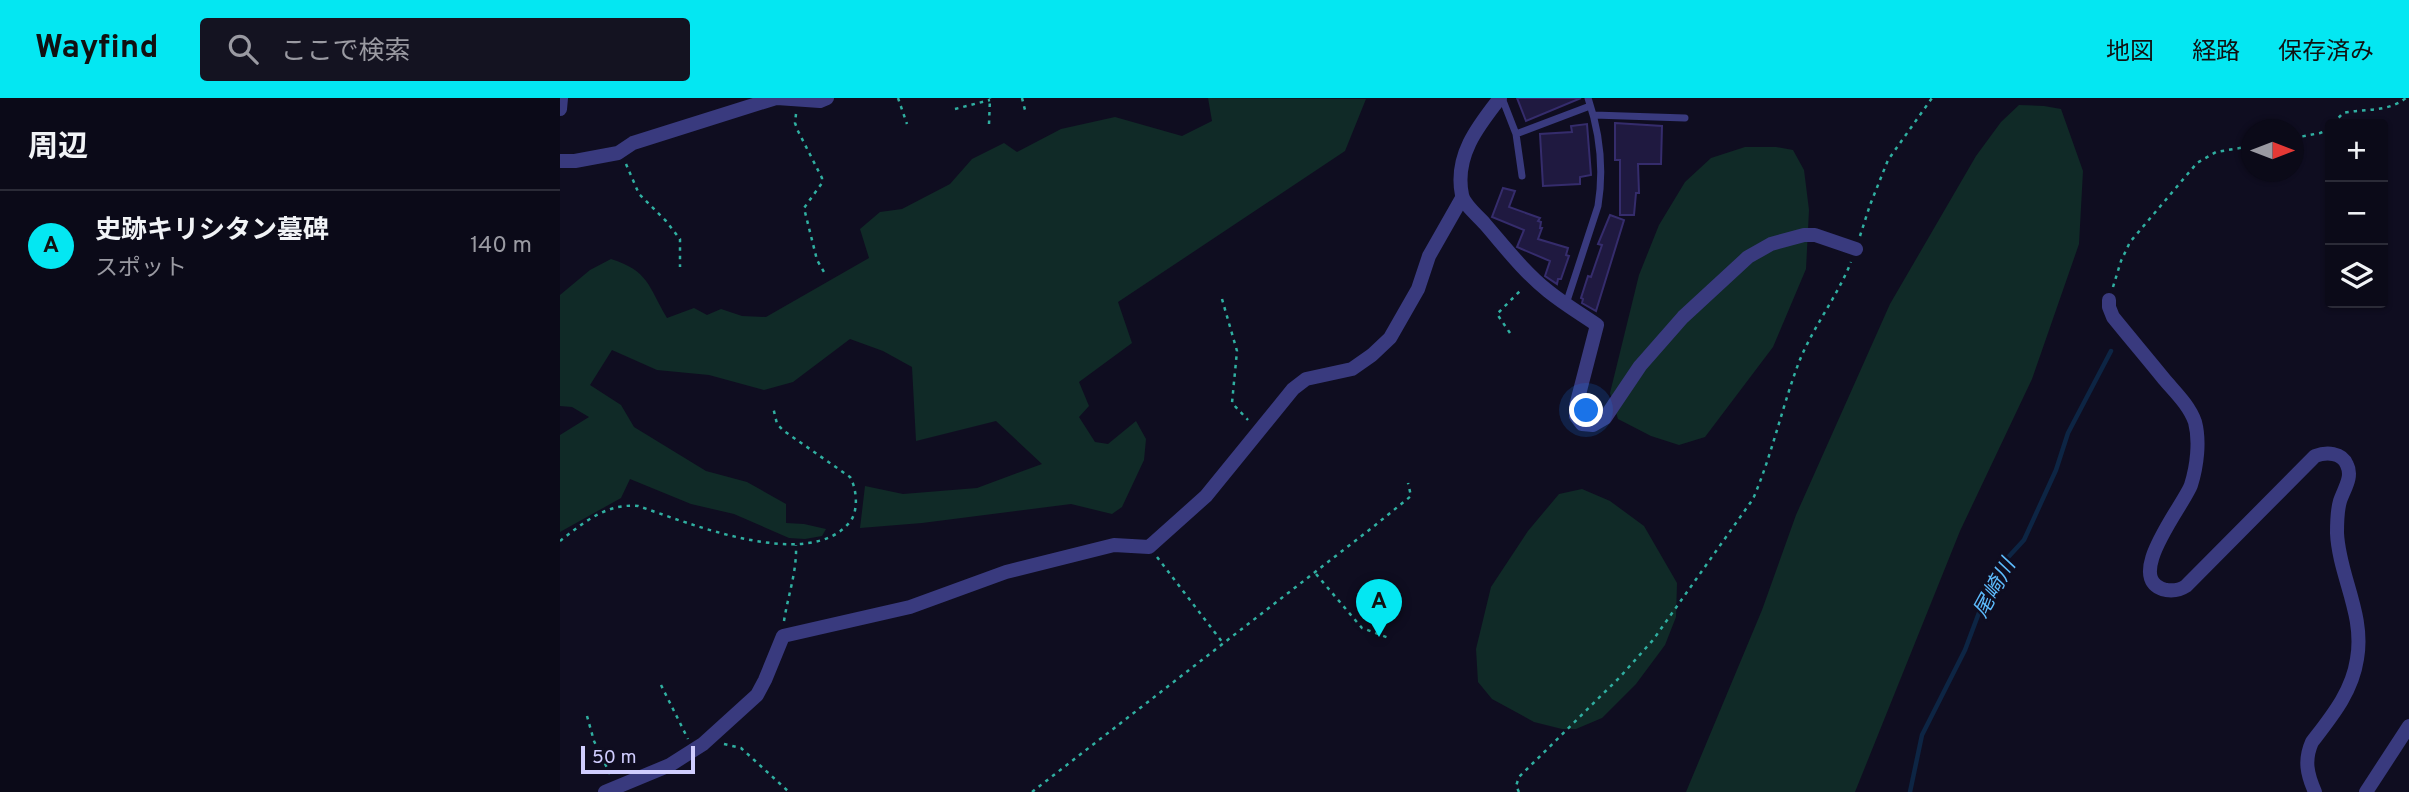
<!DOCTYPE html>
<html lang="ja">
<head>
<meta charset="utf-8">
<style>
	body { margin:0; font-family:Overpass,"Noto Sans JP",sans-serif; background:#141321; color:#f1f3f6 }
	.controls { position:absolute; right:21px; top:21px; display:grid; overflow:hidden; border-radius:7px; box-shadow:0 2px 5px #0004 }
	.controls button { width:63px; height:63px; display:grid; place-items:center; padding:0; border:0; border-bottom:2px solid #2b2b37; background:#0b0a18; color:#f1f3f6; font:35px sans-serif }
	.compass { position:absolute; left:1681px; top:21px; width:63px; height:63px; border-radius:50%; background:#0b0a18; box-shadow:0 2px 5px #0004; rotate:90deg }
	.scale { position:absolute; left:21px; bottom:18px; width:114px; box-sizing:border-box; padding-left:7px; border:4px solid #d0cdfe; border-top:0; font-size:19px; line-height:24px; white-space:nowrap; color:#d0cdfe; -webkit-text-stroke:5px #0f0d20; paint-order:stroke }
	.you { position:absolute; left:1027px; top:313px; width:24px; height:24px; margin:-18px; border:5px solid #fff; border-radius:50%; background:#1a73e8; box-shadow:0 0 0 10px #1a73e833 }
	.badge { display:grid; place-items:center; width:46px; height:46px; border-radius:50%; background:#04e7f2; color:#111; font-size:23px; font-weight:700 }
	.pin { position:absolute; translate:-50% -58px; filter:drop-shadow(0 2px 4px #0008) }
	.pin::after { content:''; position:absolute; top:37px; width:24px; height:21px; background:inherit; clip-path:polygon(0 0,100% 0,50% 100%) }
	.list { margin:0; padding:0; list-style:none }
	h2 { display:flex; justify-content:space-between; align-items:center; height:91px; margin:0; padding:0 28px; font-size:30px }
	h2 small { font-size:23px; font-weight:400; color:#9a9aa2 }
	.list li { display:grid; grid-template-columns:46px 1fr auto; gap:21px; align-items:center; box-sizing:border-box; height:112px; padding:0 28px; border-top:2px solid #2b2b37 }
	.list b { display:block; font-size:26px; white-space:nowrap }
	.list p { margin:0; font-size:23px; white-space:nowrap; color:#9a9aa2 }
	.list em { font-size:23px; font-style:normal; color:#9a9aa2 }
	.icon { flex:none; width:38px; height:38px; fill:none; stroke:currentColor; stroke-width:2; stroke-linecap:round; stroke-linejoin:round }
	.map { position:relative; flex:none; width:1849px; height:694px; overflow:hidden }
	header { display:flex; align-items:center; gap:42px; box-sizing:border-box; height:98px; padding:0 35px; background:#04e7f2; color:#111 }
	header strong { font-size:33px }
	nav { display:flex; gap:38px; margin-inline-start:auto; font-size:24px }
	.search { width:490px; height:63px; background:#141321; display:flex; align-items:center; gap:18px; box-sizing:border-box; padding:0 24px; border-radius:7px; color:#9a9aa2; font-size:26px }
	main { display:flex }
	aside { flex:1; background:#0b0a18 }
	.map>svg:first-child { display:block }
	.green { fill:#102a27 }
	.lines { fill:none; stroke-linecap:round; stroke-linejoin:round }
	.stream { stroke:#0d2544; stroke-width:4.5 }
	.building { fill:#1f1940; stroke:#352c6c; stroke-width:2 }
	.path { stroke:#30afa1; stroke-width:2.5; stroke-dasharray:3.5 5; stroke-linecap:butt }
	.lane { stroke:#393a7e; stroke-width:7 }
	.street { stroke:#393a7e; stroke-width:14 }
	.labels { text-anchor:middle; stroke-width:5; stroke-linejoin:round; paint-order:stroke }
	.water-label { font-size:21px; font-style:italic; fill:#5dbbfc; stroke:#0f0d20 }
</style>
</head>
<body>
<header>
<strong>Wayfind</strong>
<div class="search"><svg class="icon" aria-label="search" viewBox="0 0 24 24"><circle cx="10" cy="10" r="6"/><path d="M15 15l6 6"/></svg>ここで検索</div>
<nav><a>地図</a><a>経路</a><a>保存済み</a></nav>
</header>
<main>
<aside>
<h2>周辺<small></small></h2>
<ul class="list">
<li><span class="badge">A</span><div><b>史跡キリシタン墓碑</b><p>スポット</p></div><em>140 m</em></li>
</ul>
</aside>
<div class="map">
<svg width="1849" height="694" viewBox="0 0 1849 694">
	<rect width="100%" height="100%" fill="#0f0d20"/>
	<path class="green" d="M648,0L806,1L785,53L558,204L572,245L519,284L529,308L519,319L535,344L548,346L576,323L586,341L584,362L562,409L552,416L511,406L362,425L300,430L305,388L343,396L417,390L482,366L436,323L356,343L352,269L323,253L290,241L233,284L204,292L149,277L97,272L52,252L30,287L61,307L74,329L146,373L187,384L226,406V425L244,426L266,431L262,438L245,441L229,440L174,416L131,406L70,381L61,400L0,434V337L29,319L12,309L0,308V197L30,172L51,161C89,173 88,188 107,220L134,210L147,217L161,211L182,218L206,219L309,160L300,131L320,114L342,111L390,86L412,61L444,45L457,54L501,31L555,19L622,38L652,23Z
		M1459,7L1484,8L1501,11L1523,73L1519,146L1472,281L1400,433L1295,694H1126L1202,512L1236,417L1330,206L1416,58L1441,24Z
		M1185,49H1216L1233,52L1244,72L1249,112L1246,171L1213,249L1145,339L1119,347L1091,338L1058,321L1050,295L1079,177L1099,127L1125,84L1151,60Z
		M1022,391L1050,403L1084,428L1117,485L1116,519L1105,547L1076,586L1042,620L1016,631H1002L974,624L932,601L918,584L916,551L931,489L968,433L999,396Z"/>
	<g class="lines">
		<path class="stream" d="M1350,694L1362,637L1405,552L1420,512L1441,467L1464,442L1496,372L1508,335L1551,253"/>
	</g>
	<path class="building" d="M957,0H1021L966,23Z
		M1055,25L1102,28L1101,66H1078L1079,95H1076L1074,117H1060V62H1055Z
		M1027,26L1031,77L1020,79V86L983,88L980,36L1012,34L1011,28Z
		M943,90L955,93L949,109L980,120L978,123L981,124L980,130H982L978,141L1008,150L1006,157L1009,158L1001,181H998L997,186L985,178L990,163L957,149L964,132L932,119Z
		M1050,117L1064,122L1036,213L1022,205L1023,201L1021,200L1028,178L1031,179L1042,147L1038,146Z"/>
	<g class="lines">
		<path class="path" d="M338,0L347,26
			M462,0L466,16
			M395,11L430,2
			M236,16L235,25L238,33L262,80V85L244,110L257,162L264,174
			M429,26L430,0
			M1773,26L1783,15C1806,10 1826,15 1846,0
			M1734,40L1760,35L1770,31
			M66,66L79,96L106,123L120,141V169
			M1300,138L1310,107L1328,62L1372,0
			M1553,189L1561,163L1570,144L1637,65L1656,54L1692,48
			M662,201L677,253L672,305L688,322
			M950,235L937,216L962,191
			M0,443C24,424 47,405 78,408C129,425 247,474 289,425C299,414 297,391 290,379L224,333L217,326L213,309
			M597,459L663,545
			M756,476L802,530L829,540
			M224,523C228,497 237,474 236,447
			M101,587L128,641
			M27,618L34,643L50,676
			M164,646L181,650L229,694
			M472,694L813,429L851,398L848,385
			M959,694L956,688L959,679L1060,579L1093,542L1193,401C1212,357 1222,309 1239,264C1253,229 1277,199 1291,164"/>
		<path class="lane" d="M942,0L956,36L962,78
			M1034,17L1125,20
			M956,36L1030,8
			M1006,206L1038,108C1044,71 1040,35 1028,0"/>
		<path class="street" d="M217,0L260,3L267,0
			M940,0C918,28 894,58 902,97C904,107 918,118 925,126C945,149 964,174 988,193C1004,206 1021,216 1037,227L1016,308V318L1022,326L1033,327L1045,320L1080,268L1123,219L1188,159L1211,146L1244,137H1255L1296,151
			M0,11L1,0
			M0,63H15L58,55L73,45L216,0
			M1549,202V209L1553,219C1570,240 1587,260 1604,281C1615,294 1629,307 1635,324C1640,343 1637,368 1631,387C1624,407 1561,482 1606,492C1613,493 1620,492 1626,488L1755,358C1766,354 1782,354 1787,367C1793,379 1784,391 1780,403C1777,413 1777,424 1777,435C1779,478 1805,516 1797,561C1792,594 1772,618 1752,644C1744,662 1747,676 1755,694
			M45,694L110,667L143,646L197,597L205,582L223,538L350,509L446,474L554,447L589,449L646,398L733,291L746,281L792,271L812,257L830,240L858,191L869,158L902,100
			M1806,694L1849,628"/>
	</g>
	<g class="labels">
		<g class="water-label">
			<text transform="translate(1434 490) rotate(-61)" y="7">尾崎川</text>
		</g>
	</g>
</svg>
<div class="controls">
<button>+</button>
<button>−</button>
<button><svg class="icon" aria-label="layers" viewBox="0 0 24 24"><path d="M12 4l9 5-9 5-9-5zM3 14l9 5 9-5"/></svg></button>
</div>
<svg class="compass" viewBox="-18 -18 36 36"><path d="M0-13l5 13h-10z" fill="#e53935"/><path d="M0 13l5-13h-10z" fill="#9a9aa2"/></svg>
<div class="scale">50 m</div>
<div class="you"></div>
<div class="pin badge" style="left:819px;top:539px">A</div>
</div>
</main>
</body>
</html>
